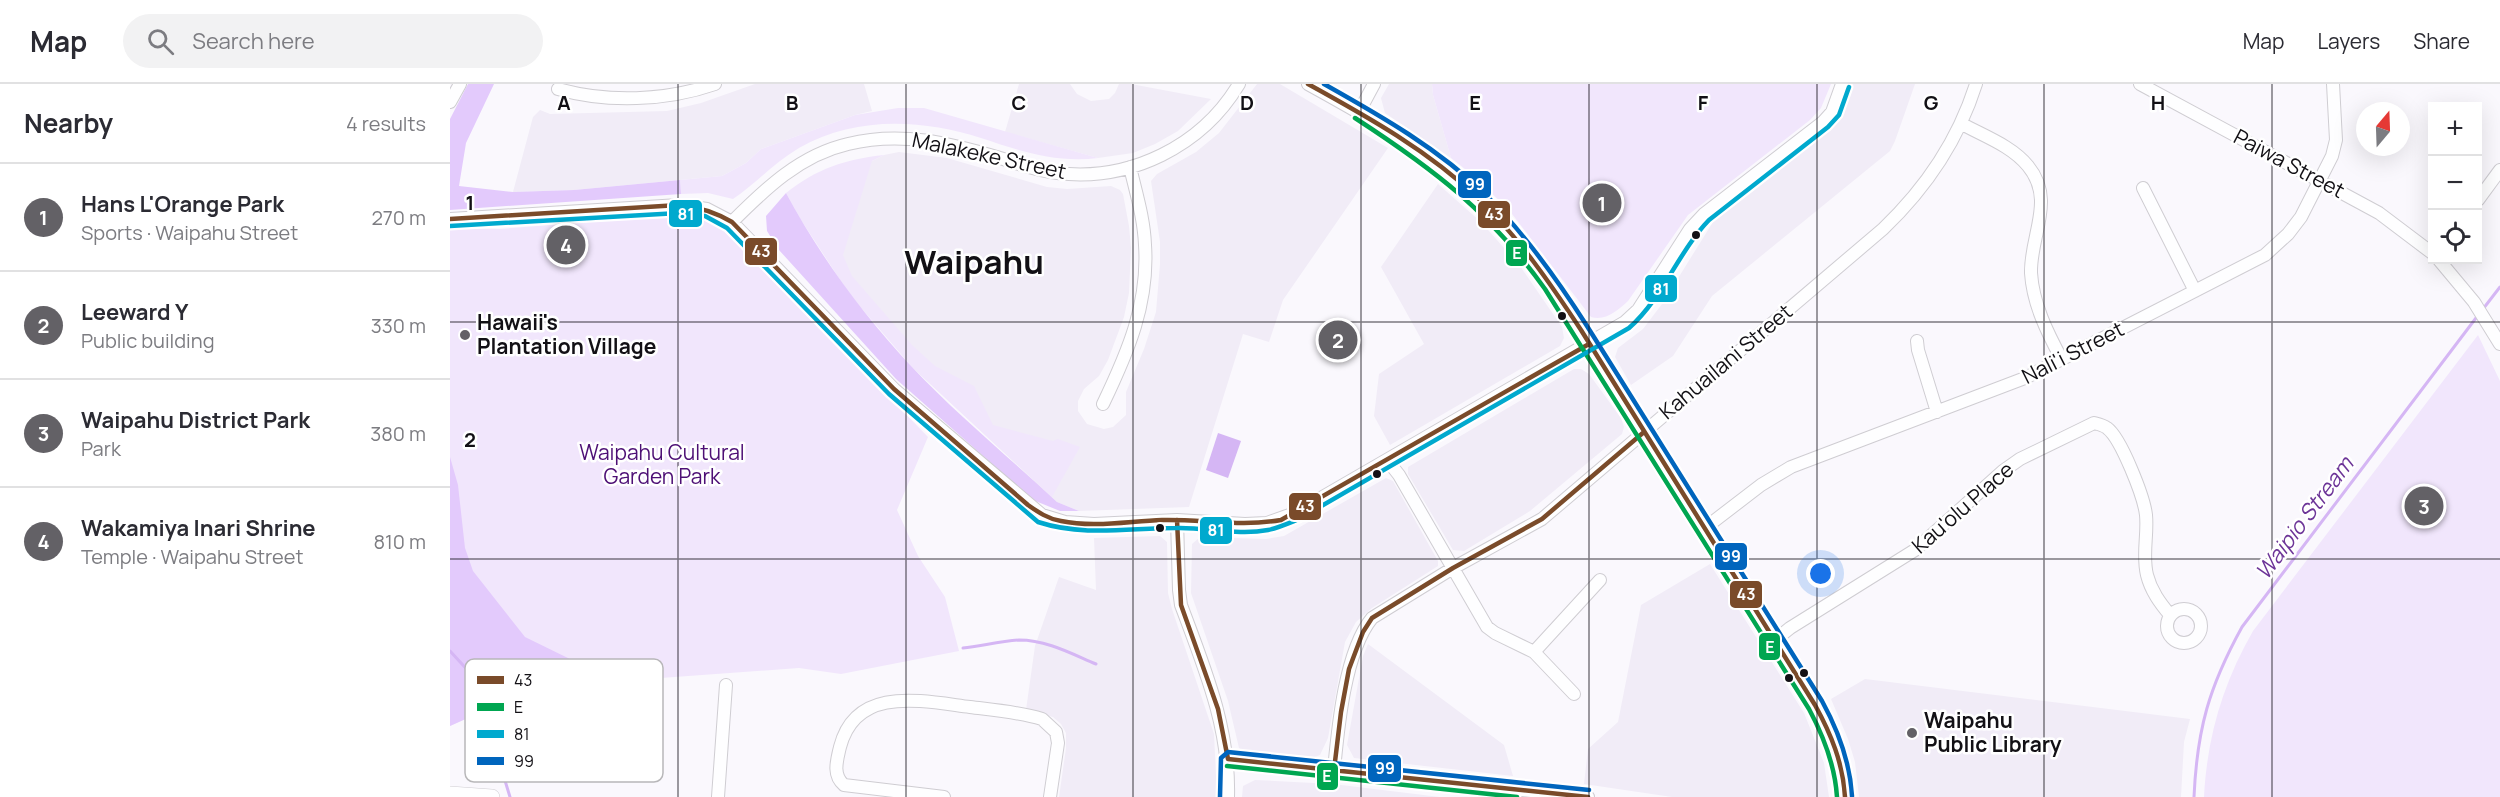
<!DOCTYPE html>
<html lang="en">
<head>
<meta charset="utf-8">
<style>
	body { margin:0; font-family:Manrope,sans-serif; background:#f2f2f3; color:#2b2b33 }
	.controls { position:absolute; right:18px; top:18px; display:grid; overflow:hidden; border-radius:0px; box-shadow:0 6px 24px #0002 }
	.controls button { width:54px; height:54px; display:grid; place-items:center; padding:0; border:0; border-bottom:2px solid #e1e1e2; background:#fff; color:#2b2b33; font:30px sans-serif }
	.compass { position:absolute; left:1906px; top:18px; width:54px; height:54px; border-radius:50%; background:#fff; box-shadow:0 6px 24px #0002; rotate:19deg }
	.you { position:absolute; left:1371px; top:490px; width:21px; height:21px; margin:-15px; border:4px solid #fff; border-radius:50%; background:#1a73e8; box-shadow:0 0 0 9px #1a73e833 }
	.badge { display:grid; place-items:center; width:39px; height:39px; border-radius:50%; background:#636166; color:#fff; font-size:20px; font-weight:700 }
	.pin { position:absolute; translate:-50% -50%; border:3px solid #fff; box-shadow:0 2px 6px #0006 }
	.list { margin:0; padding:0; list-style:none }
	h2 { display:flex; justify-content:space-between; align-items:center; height:78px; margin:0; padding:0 24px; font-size:26px }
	h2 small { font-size:20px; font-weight:400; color:#7c7c81 }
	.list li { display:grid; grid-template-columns:39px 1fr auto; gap:18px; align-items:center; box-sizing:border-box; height:108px; padding:0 24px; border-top:2px solid #e1e1e2 }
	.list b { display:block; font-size:22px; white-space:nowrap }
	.list p { margin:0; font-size:20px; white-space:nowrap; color:#7c7c81 }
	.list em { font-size:20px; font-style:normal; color:#7c7c81 }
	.icon { flex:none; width:33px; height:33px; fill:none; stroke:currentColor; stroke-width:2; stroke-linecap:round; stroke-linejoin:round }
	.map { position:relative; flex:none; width:2050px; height:713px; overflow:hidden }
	header { display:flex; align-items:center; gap:36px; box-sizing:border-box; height:84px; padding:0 30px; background:#fff; border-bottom:2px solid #e1e1e2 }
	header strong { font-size:28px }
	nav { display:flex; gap:33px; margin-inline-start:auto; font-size:21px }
	.search { width:420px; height:54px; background:#f2f2f3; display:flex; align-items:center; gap:15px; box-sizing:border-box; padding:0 21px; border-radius:33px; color:#7c7c81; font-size:22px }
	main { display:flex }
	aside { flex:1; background:#fff }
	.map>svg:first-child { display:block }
	.built { fill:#f1ecf7 }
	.green { fill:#f1e6fc }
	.forest { fill:#e3cafc }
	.water { fill:#d5b6f4 }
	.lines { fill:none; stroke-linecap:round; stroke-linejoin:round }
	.stream { stroke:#d5b6f4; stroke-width:3 }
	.minor-casing { stroke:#cfcdd2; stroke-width:14 }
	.major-casing { stroke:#cfcdd2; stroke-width:16 }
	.minor { stroke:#fefeff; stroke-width:12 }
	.major { stroke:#fefeff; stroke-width:15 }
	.bus-1-casing { stroke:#fff; stroke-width:9 }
	.bus-2-casing { stroke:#fff; stroke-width:9 }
	.bus-3-casing { stroke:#fff; stroke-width:9 }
	.bus-4-casing { stroke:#fff; stroke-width:9 }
	.bus-1 { stroke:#7a4b2a; stroke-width:4.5 }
	.bus-2 { stroke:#00a651; stroke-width:4.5 }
	.bus-3 { stroke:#00a9ce; stroke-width:4.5 }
	.bus-4 { stroke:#0065bd; stroke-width:4.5 }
	.grid { fill:none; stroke:#121015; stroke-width:1.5; stroke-opacity:0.55 }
	.bus-dot { fill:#121015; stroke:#fff; stroke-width:2 }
	.poi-dot { fill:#636166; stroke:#fff; stroke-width:2 }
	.labels { text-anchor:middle; stroke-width:5; stroke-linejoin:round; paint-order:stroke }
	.street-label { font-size:21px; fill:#121015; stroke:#fff }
	.poi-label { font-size:21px; font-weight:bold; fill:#121015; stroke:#fff; text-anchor:start }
	.park-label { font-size:21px; fill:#4d0f75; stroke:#fff }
	.water-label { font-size:22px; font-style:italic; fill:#6d3598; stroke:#fff }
	.town-label { font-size:33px; font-weight:bold; fill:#121015; stroke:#fff }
	.key { fill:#fff; stroke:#b8b7b9; stroke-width:1.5 }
	.key-label { font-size:16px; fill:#121015 }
	.grid-label { font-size:20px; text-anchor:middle; font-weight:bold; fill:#121015; stroke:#fff; stroke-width:5; stroke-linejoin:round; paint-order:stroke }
	.line-badge { stroke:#fff; stroke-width:2 }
	.badge-label { font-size:16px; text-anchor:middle; font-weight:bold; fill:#fff }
</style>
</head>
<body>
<header>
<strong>Map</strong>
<div class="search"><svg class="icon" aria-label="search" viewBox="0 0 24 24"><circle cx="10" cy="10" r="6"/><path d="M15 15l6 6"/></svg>Search here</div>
<nav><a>Map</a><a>Layers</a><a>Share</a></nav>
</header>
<main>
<aside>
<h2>Nearby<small>4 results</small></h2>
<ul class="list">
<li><span class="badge">1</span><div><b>Hans L'Orange Park</b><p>Sports · Waipahu Street</p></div><em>270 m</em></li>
<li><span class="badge">2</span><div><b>Leeward Y</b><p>Public building</p></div><em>330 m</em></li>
<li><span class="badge">3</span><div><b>Waipahu District Park</b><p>Park</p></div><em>380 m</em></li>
<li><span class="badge">4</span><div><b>Wakamiya Inari Shrine</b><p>Temple · Waipahu Street</p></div><em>810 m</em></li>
</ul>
</aside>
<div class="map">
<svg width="2050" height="713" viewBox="0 0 2050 713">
	<rect width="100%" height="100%" fill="#faf8fd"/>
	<path class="built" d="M305,0H414L422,27L405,31L311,65L296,79L272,92L124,106L63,108L83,33L90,26L100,30L217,27L251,19Z
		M569,0H620L627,10L641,17L659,15L665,9L669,0H681L761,15L728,47L705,60L683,69L648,74L555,48Z
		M807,0H830L938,64L833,216L819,258L793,250L739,423L629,427L607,418L462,283L353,120L396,90L434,71L449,68L497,74L597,103L617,105L661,102L670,106L673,110L679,142L681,164L679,209L674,233L658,276L649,292L634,305L628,317V327L637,340L654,345L663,343L676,331V308L694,265L706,228L710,180V158L701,97L707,90L746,68L769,49Z
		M939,0H982L983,11L1001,74L935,29L931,14Z
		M1402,0H1465L1445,57L1440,67L1262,212L1223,272L1181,301L1165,273L1168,264L1193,245L1212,220L1263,138L1273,126L1387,37L1392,30Z
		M988,100L1031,138L1070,182L1112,243L1114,254L1110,262L940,361L924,332L929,290L974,260L931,183Z
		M1124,285H1131L1139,290L1171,334L1174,343L1172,350L1080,427L1014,467L1003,466L958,390V383Z
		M936,394L943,397L988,477V482L922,524L906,538L895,558L878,654L870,671L862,674L793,668L789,664L778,617L741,509L742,460L750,453L816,455L834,452Z
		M710,452L717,458L718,509L722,525L764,650L767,713H609L616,664V649L611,640L603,633L576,626L585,562L609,493L646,506L644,454Z
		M1260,480L1354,629L1374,679L1379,713H1222L1134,700L1138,665L1168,638L1191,521Z
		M918,560L1054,661L1063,692L904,674L897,661L913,572Z
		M1415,595L1740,635L1734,658L1731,713H1409L1405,678L1398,655L1381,615Z
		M805,696L883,700L990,713H792L793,702Z"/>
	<path class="green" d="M982,0H1381L1371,24L1360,36L1238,131L1178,217C1167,227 1156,237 1141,233L1059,126L1025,93L1001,74L983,11Z
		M448,24H474L648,74C606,79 570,67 531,54C471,35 405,32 349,64C324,79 306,99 283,115L258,109L231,110L230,96L272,92L296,79L311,65L405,31Z
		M434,71L422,77L393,171L402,192L462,261L485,282L524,302L543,341L603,357L608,355L630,363L602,413L462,283L400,211L351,136L336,109C366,85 396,75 434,71Z
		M231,131C251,132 266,139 283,152L478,353L447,426L468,472L495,513L509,567L391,590L349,584L87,603L0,642V144L49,145Z
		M2028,251L2050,297V713H1754C1757,653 1773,599 1803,547Z"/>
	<path class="forest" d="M18,0H44L16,59L9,102L63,108L124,106L230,96L231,110L0,126V35Z
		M336,109C370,172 413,231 462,283C507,331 559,373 607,418L629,427H610L583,416L446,295L329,166L317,147L316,132Z
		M0,373L8,401L15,464L23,487L75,553L122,576L205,595L87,603L0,642Z"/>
	<path class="water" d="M768,349L791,357L778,394L756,386Z"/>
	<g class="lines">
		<path class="stream" d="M2033,225L2050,203
			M513,564C531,562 551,557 569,556C597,556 622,570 646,580
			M0,567L23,592L60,713
			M1744,713C1747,645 1759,603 1792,543L2029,230"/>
		<g class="minor-casing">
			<path id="minor" d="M858,0C918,33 981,68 1030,116C1093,177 1136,256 1183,329C1244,426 1305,523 1365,621C1382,650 1394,679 1395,713
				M1690,0L1929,129L1982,169
				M108,5C157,19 216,17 265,0
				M0,18L10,0
				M909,28L924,0
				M1512,40C1534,52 1562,62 1578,82C1606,116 1580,151 1581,189C1583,220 1597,248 1612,276
				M1693,104L1745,207
				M2028,116L2050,86
				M0,135L229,121L257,125L282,138L444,305L592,431L615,438L644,440L727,436L795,440L817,439L845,429L1175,238L1188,226L1240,145L1254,130L1373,38L1382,28L1392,0
				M282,138C315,105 350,71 398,60C451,47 499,59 550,74C569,80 588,87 607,89C680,98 752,62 789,0
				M1989,176L2024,218L2050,260
				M1467,257L1468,266L1487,328
				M653,320C678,268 699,219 695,161C694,134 686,109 680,83
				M938,377L949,391L1037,543L1045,549L1084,568L1124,610
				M727,436L729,506L731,521C755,585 780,645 778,713
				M1255,444L1311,401L1341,383L1575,294L1815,171L1838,150L1851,133L1882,72L1886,56L1883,0
				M1717 542a17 17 0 1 1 34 0a17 17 0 1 1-34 0Z
				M1325,556L1340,544L1465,466L1553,387L1570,375L1644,339C1648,340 1653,341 1657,344C1671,354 1694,413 1696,431C1698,451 1692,471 1697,491C1701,507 1710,519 1720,531
				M1084,568L1150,496
				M778,675L1138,713
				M884,686C888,643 895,567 922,534L1003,484L1092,435L1433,145C1476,104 1508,57 1526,0
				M268,713L276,601
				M494,713L394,701C382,691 387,676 390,663C406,601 472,617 520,623C544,626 569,628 592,635L606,648L608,659L600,713"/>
		</g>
		<g class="major-casing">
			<path id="major" d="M0,710L42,713"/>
		</g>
		<use href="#minor" class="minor"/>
		<use href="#major" class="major"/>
		<g class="bus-1-casing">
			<path id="bus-1" d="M858,0C918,33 979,67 1029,115C1069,154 1100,199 1131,246L1365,621C1381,650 1393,679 1395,713
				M0,135L229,121C249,123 265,128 282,138L444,305L578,421C588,428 598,435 611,437C644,444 679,437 712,436C752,435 791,443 831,436L1139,260
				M727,436L731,521L768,625L778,675L1138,713
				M884,686L891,628L899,585L913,548L922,534L1003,484L1092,435L1194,348"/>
		</g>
		<g class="bus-2-casing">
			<path id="bus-2" d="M905,34C985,86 1039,127 1095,205L1359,625C1374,653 1385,681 1387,713
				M777,682L1067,713"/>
		</g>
		<g class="bus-3-casing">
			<path id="bus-3" d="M0,142L229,129L255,132L277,144L439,310L588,438C634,453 679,444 726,444C756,443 788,452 818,446C828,444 839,439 849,435L1179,244C1213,214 1228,168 1259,136L1378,43L1389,31L1399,3"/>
		</g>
		<g class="bus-4-casing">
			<path id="bus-4" d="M874,0C931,32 989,65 1036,111C1075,150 1107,195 1137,242L1372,617C1389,648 1400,678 1402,712
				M770,713L771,674L778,668L1139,706"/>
		</g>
		<use href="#bus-1" class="bus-1"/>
		<use href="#bus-2" class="bus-2"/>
		<use href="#bus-3" class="bus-3"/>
		<use href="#bus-4" class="bus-4"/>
	</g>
	<path class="grid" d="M228,0V713M456,0V713M683,0V713M911,0V713M1139,0V713M1367,0V713M1594,0V713M1822,0V713M0,238H2050M0,475H2050"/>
	<g class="bus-dot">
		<circle cx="1246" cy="151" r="5"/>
		<circle cx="1112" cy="232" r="5"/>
		<circle cx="927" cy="390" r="5"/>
		<circle cx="710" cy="444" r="5"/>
		<circle cx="1354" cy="589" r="5"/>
		<circle cx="1339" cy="594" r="5"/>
	</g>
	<g class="poi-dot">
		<circle cx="15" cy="251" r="6"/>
		<circle cx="1462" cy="649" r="6"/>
	</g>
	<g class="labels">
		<g class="street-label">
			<text transform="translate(539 72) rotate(12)" y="7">Malakeke Street</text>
			<text transform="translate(1839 80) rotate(28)" y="7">Paiwa Street</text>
			<text transform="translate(1623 269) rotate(-27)" y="7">Nali'i Street</text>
			<text transform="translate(1276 278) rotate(-40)" y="7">Kahuailani Street</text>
			<text transform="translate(1513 424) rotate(-41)" y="7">Kau'olu Place</text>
		</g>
		<g class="poi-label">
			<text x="27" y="246">Hawaii's<tspan x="27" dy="24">Plantation Village</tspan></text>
			<text x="1474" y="644">Waipahu<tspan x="1474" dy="24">Public Library</tspan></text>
		</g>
		<g class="park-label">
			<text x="212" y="376">Waipahu Cultural<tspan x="212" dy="24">Garden Park</tspan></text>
		</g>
		<g class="water-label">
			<text transform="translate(1854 434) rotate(-53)" y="8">Waipio Stream</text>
		</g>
		<g class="town-label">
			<text x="524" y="190">Waipahu</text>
		</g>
	</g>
	<rect x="15" y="575" width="198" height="123" rx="9" class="key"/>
	<rect x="27" y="592" width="27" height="8" fill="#7a4b2a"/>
	<rect x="27" y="619" width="27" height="8" fill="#00a651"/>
	<rect x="27" y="646" width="27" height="8" fill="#00a9ce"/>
	<rect x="27" y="673" width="27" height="8" fill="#0065bd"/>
	<g class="key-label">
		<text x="64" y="602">43</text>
		<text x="64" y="629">E</text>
		<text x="64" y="656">81</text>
		<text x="64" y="683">99</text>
	</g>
	<g class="grid-label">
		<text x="114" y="26">A</text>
		<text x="342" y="26">B</text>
		<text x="569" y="26">C</text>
		<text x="797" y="26">D</text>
		<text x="1025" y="26">E</text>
		<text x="1253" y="26">F</text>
		<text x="1481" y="26">G</text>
		<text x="1708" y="26">H</text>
		<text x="20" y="126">1</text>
		<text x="20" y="363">2</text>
	</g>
	<g class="line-badge">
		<rect x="1007" y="86" width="35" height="29" rx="6" fill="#0065bd"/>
		<rect x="218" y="115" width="35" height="29" rx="6" fill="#00a9ce"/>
		<rect x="1027" y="116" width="34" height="29" rx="6" fill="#7a4b2a"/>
		<rect x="294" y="153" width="34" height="29" rx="6" fill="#7a4b2a"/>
		<rect x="1055" y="155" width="23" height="28" rx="6" fill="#00a651"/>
		<rect x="1194" y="190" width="34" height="29" rx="6" fill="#00a9ce"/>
		<rect x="838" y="408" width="34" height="29" rx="6" fill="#7a4b2a"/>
		<rect x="749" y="432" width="34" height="29" rx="6" fill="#00a9ce"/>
		<rect x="1264" y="458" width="34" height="29" rx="6" fill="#0065bd"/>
		<rect x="1279" y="496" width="34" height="29" rx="6" fill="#7a4b2a"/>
		<rect x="1308" y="548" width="23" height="29" rx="6" fill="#00a651"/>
		<rect x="917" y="670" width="35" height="29" rx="6" fill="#0065bd"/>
		<rect x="866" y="678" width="23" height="29" rx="6" fill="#00a651"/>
	</g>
	<g class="badge-label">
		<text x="1025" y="106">99</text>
		<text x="236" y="136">81</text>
		<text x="1044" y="136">43</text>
		<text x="311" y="173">43</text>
		<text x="1067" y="175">E</text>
		<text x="1211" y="211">81</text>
		<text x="855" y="428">43</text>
		<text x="766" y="452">81</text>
		<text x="1281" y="478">99</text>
		<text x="1296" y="516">43</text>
		<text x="1320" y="569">E</text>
		<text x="935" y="690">99</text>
		<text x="877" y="698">E</text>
	</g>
</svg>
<div class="controls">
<button>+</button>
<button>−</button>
<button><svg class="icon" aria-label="locate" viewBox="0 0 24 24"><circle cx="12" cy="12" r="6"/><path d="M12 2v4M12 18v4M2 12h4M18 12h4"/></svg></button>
</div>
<svg class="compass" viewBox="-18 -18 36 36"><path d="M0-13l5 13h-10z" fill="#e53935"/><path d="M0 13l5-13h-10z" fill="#7c7c81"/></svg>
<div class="you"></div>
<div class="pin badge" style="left:1152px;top:119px">1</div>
<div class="pin badge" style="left:888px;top:256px">2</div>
<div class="pin badge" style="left:1974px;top:422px">3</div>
<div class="pin badge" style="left:116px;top:161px">4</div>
</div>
</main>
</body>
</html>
